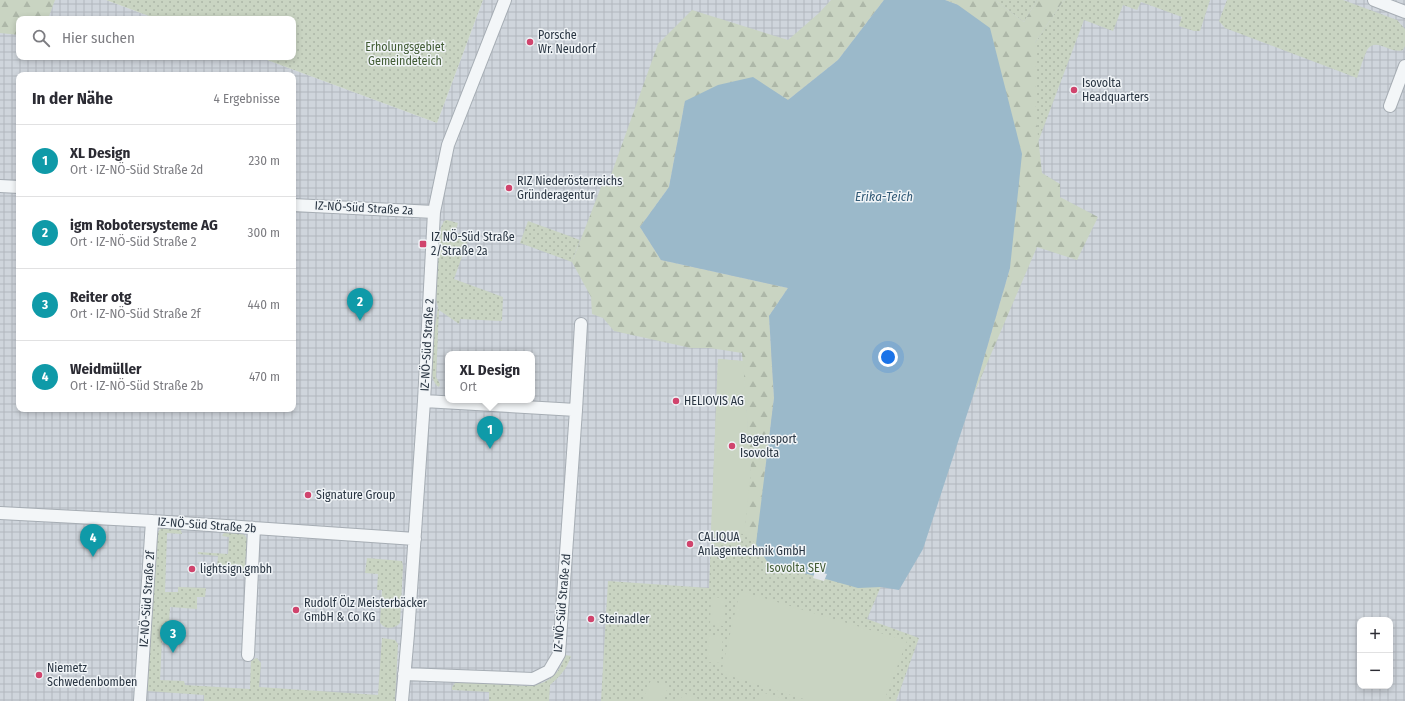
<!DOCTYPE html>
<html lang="de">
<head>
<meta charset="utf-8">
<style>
	body { margin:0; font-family:"Fira Sans Condensed",sans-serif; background:#f7f7f7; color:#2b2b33 }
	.controls { position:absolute; right:12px; bottom:12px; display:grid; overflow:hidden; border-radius:8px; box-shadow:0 2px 6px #0003 }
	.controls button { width:36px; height:36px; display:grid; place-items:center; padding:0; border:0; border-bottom:1px solid #e1e1e2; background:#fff; color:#2b2b33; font:20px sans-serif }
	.you { position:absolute; left:888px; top:357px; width:14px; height:14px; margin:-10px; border:3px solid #fff; border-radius:50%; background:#1a73e8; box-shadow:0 0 0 6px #1a73e833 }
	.badge { display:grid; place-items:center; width:26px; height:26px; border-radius:50%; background:#d0446d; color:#fff; font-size:13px; font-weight:700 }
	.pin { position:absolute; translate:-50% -33px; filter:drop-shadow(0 1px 2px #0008) }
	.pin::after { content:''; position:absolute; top:21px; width:14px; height:12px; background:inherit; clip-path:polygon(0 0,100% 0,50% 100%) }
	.popup { position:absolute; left:445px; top:351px; width:90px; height:52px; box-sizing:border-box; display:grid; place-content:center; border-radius:8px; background:#fff; filter:drop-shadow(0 1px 3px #0005); font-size:13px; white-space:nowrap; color:#7c7c81 }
	.popup b { font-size:15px; color:#2b2b33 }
	.popup::after { content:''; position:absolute; left:50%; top:100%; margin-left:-8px; border:8px solid transparent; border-top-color:#fff }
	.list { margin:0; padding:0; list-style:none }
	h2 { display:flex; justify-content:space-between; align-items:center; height:52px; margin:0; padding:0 16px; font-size:17px }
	h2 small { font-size:13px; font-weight:400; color:#7c7c81 }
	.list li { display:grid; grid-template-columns:26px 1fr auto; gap:12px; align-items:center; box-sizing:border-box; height:72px; padding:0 16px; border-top:1px solid #e1e1e2 }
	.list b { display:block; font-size:15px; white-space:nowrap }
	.list p { margin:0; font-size:13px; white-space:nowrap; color:#7c7c81 }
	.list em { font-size:13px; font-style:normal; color:#7c7c81 }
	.icon { flex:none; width:22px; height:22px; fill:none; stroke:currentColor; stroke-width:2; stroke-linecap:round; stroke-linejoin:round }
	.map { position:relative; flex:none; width:1405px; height:701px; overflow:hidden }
	.search { position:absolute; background:#fff; box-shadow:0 2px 6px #0003; left:16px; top:16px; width:280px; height:44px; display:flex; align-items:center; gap:10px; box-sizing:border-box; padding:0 14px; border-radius:8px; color:#7c7c81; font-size:15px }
	.panel { position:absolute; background:#fff; box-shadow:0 2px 6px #0003; left:16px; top:72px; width:280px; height:340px; border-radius:8px }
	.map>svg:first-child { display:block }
	.industrial { fill:url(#industrial-grid); fill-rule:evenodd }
	.grass { fill:url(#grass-dots) }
	.forest { fill:url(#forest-firs) }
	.pitch { fill:#c9d4c2 }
	.water { fill:#9bb9ca }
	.pier { fill:#e1e5ea }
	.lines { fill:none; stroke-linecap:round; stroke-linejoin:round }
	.minor-casing { stroke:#a6adb4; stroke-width:14 }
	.minor { stroke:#f3f6f8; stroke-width:12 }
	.poi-dot { fill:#d0446d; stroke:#f0f4f7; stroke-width:1.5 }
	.labels { text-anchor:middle; stroke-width:3; stroke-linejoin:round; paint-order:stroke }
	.poi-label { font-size:12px; fill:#293542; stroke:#f0f4f7; text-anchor:start }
	.park-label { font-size:12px; fill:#435d36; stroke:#f0f4f7 }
	.street-label { font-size:12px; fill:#293542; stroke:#f0f4f7 }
	.water-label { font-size:13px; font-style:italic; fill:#325a76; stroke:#f0f4f7 }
</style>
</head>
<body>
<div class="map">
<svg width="1405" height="701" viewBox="0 0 1405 701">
	<defs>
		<pattern id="industrial-grid" width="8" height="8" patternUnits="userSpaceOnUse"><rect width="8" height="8" fill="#cfd5dc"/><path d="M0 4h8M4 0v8" fill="none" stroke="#b2b7be"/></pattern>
		<pattern id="grass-dots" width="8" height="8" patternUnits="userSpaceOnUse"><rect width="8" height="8" fill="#c9d4c2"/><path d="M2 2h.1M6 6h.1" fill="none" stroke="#adb7a8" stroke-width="1.8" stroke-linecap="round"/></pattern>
		<pattern id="forest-firs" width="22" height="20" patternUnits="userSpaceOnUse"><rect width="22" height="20" fill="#c9d4c2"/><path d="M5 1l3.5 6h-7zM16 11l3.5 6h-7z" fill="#adb7a8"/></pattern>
	</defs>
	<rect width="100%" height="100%" fill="#e1e5ea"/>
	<path class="industrial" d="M0,0H106L157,19H19V57H259L437,123L483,0H1405V701H0ZM19,75H293V409H19ZM448,354H532V400H448ZM1360,620H1390V686H1360Z"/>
	<path class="grass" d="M106,0H483L437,123L259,57H293V19H157Z
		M995,0H1037L1024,22Z
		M1065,0H1210L1200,31H1194L1179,26L1182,17L1141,2L1137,10L1123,5L1113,31L1084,20L1035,150V43L1063,1Z
		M1227,0H1343L1397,20L1405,29V46L1403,50C1391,55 1376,36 1367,50C1363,59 1360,69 1357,78L1225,28L1219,21Z
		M447,220L458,223L455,232L469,237L454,279L503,297L502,321L460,319L459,324L439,310L436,377L440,384L439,387C426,381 433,340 433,328L435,327L438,307L435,296L441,227L444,221Z
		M528,221L580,240L572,262L520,243Z
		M718,359L743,361L751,473L917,502L867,619L919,638L896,701H601L608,581L709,588Z
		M164,527L178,528L181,530L182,534L167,533L165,592H178V587L206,588L205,597H197V609L170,607L168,638H162L160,680L184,681L185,685L250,689L251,660L257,658L261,663L259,687L378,695L382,638L395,640L398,644L395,701H204V695L147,691L157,534L160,529Z
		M225,531C234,532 243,530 247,539L245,574L217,568L218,556L198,554V552L228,554L229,537L222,536Z
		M367,558L402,561L403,566L400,623C395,629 383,630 380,622L382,590H377L378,574L365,573Z
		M565,655L571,656C567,669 560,676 550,685L549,701H489V692L452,690V687L456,682L529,686C548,684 560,674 565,655Z"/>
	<path class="forest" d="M0,0H55L48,19H19V35L0,33Z
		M831,0H884L838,60L788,100L753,78L685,101L669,187L640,227L661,260L788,288L769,316L774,398L756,544L744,534L751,473L742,353L710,348H691L614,331L603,318L592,314L591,297L572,262L601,187L611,175L658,44L692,10L788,40L819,13Z
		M945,0H995L1024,22L1037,0H1065L1063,1L1035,43L1036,118L1042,173L1060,184V197L1098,217L1077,260L1037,247L973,396L1010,268L958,5Z"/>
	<path class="pitch" d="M718,359L743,361L751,473L744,534L711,532Z
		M740,591L907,641L884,701H810L721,673Z
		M711,597L725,598L724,626L710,625Z
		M709,635H723L721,663L707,662Z
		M651,680L668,687L663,701H642Z
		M761,692L792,701H758Z
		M683,693L701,700V701H680Z"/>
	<path class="water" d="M884,0H945L958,5L990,28L1022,154L1010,268L973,396L923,549L899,590L881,587L858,588L768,563L756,544L774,398L769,316L788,288L661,260L640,227L669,187L685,101L718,85L753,77L788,100L838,60Z"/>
	<path class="pier" d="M815,571L827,574L824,581L813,578Z"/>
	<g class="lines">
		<g class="minor-casing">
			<path id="minor" d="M1374,0L1405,12
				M1390,106L1405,66
				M0,186L19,187
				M293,205L434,212
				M576,410L581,324
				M0,513L152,521L415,539
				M248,655L254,528
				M404,674L533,679L549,671L559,654L576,410L424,401
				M140,701L152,521
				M402,701L408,634L424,401L434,212L448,145L505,0"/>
		</g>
		<use href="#minor" class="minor"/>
	</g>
	<g class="poi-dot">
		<circle cx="530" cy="42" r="4"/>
		<circle cx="1074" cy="90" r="4"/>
		<circle cx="509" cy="188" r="4"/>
		<rect x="419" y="240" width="8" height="8" rx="2"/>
		<circle cx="676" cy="401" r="4"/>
		<circle cx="732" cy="446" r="4"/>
		<circle cx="308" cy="495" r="4"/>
		<circle cx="690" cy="544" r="4"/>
		<circle cx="192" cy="569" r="4"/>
		<circle cx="296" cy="610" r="4"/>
		<circle cx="591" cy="619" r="4"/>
		<circle cx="39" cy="675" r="4"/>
	</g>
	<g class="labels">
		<g class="poi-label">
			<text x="538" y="39">Porsche<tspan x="538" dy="14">Wr. Neudorf</tspan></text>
			<text x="1082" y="87">Isovolta<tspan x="1082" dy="14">Headquarters</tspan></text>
			<text x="517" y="185">RIZ Niederösterreichs<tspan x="517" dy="14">Gründeragentur</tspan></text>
			<text x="431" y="241">IZ NÖ-Süd Straße<tspan x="431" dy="14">2/Straße 2a</tspan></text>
			<text x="684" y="405">HELIOVIS AG</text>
			<text x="740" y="443">Bogensport<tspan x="740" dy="14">Isovolta</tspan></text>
			<text x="316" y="499">Signature Group</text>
			<text x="698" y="541">CALIQUA<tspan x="698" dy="14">Anlagentechnik GmbH</tspan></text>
			<text x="200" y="573">lightsign.gmbh</text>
			<text x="304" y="607">Rudolf Ölz Meisterbäcker<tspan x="304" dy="14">GmbH &amp; Co KG</tspan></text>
			<text x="599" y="623">Steinadler</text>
			<text x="47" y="672">Niemetz<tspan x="47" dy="14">Schwedenbomben</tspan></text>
		</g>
		<g class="park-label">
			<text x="405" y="51">Erholungsgebiet<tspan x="405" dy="14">Gemeindeteich</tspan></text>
			<text x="796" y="572">Isovolta SEV</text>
		</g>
		<g class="street-label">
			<text transform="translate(364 208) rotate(3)" y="4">IZ-NÖ-Süd Straße 2a</text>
			<text transform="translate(427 345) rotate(-87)" y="4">IZ-NÖ-Süd Straße 2</text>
			<text transform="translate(207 525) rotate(4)" y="4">IZ-NÖ-Süd Straße 2b</text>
			<text transform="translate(147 599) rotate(-86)" y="4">IZ-NÖ-Süd Straße 2f</text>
			<text transform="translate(562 603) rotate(-85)" y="4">IZ-NÖ-Süd Straße 2d</text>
		</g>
		<g class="water-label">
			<text x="884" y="201">Erika-Teich</text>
		</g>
	</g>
</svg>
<div class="controls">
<button>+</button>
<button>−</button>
</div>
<div class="you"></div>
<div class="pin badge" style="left:490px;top:449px;background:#0f9aa8">1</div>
<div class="popup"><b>XL Design</b>Ort</div>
<div class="pin badge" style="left:360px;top:321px;background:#0f9aa8">2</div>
<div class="pin badge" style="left:173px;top:653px;background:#0f9aa8">3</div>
<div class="pin badge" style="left:93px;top:557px;background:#0f9aa8">4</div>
<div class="search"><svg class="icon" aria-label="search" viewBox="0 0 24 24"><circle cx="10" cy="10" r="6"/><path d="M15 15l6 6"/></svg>Hier suchen</div>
<section class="panel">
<h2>In der Nähe<small>4 Ergebnisse</small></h2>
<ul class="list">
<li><span class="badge" style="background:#0f9aa8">1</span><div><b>XL Design</b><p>Ort · IZ-NÖ-Süd Straße 2d</p></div><em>230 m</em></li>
<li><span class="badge" style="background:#0f9aa8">2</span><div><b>igm Robotersysteme AG</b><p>Ort · IZ-NÖ-Süd Straße 2</p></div><em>300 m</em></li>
<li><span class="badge" style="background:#0f9aa8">3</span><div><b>Reiter otg</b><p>Ort · IZ-NÖ-Süd Straße 2f</p></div><em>440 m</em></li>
<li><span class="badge" style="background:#0f9aa8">4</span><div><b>Weidmüller</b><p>Ort · IZ-NÖ-Süd Straße 2b</p></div><em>470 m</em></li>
</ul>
</section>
</div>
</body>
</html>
